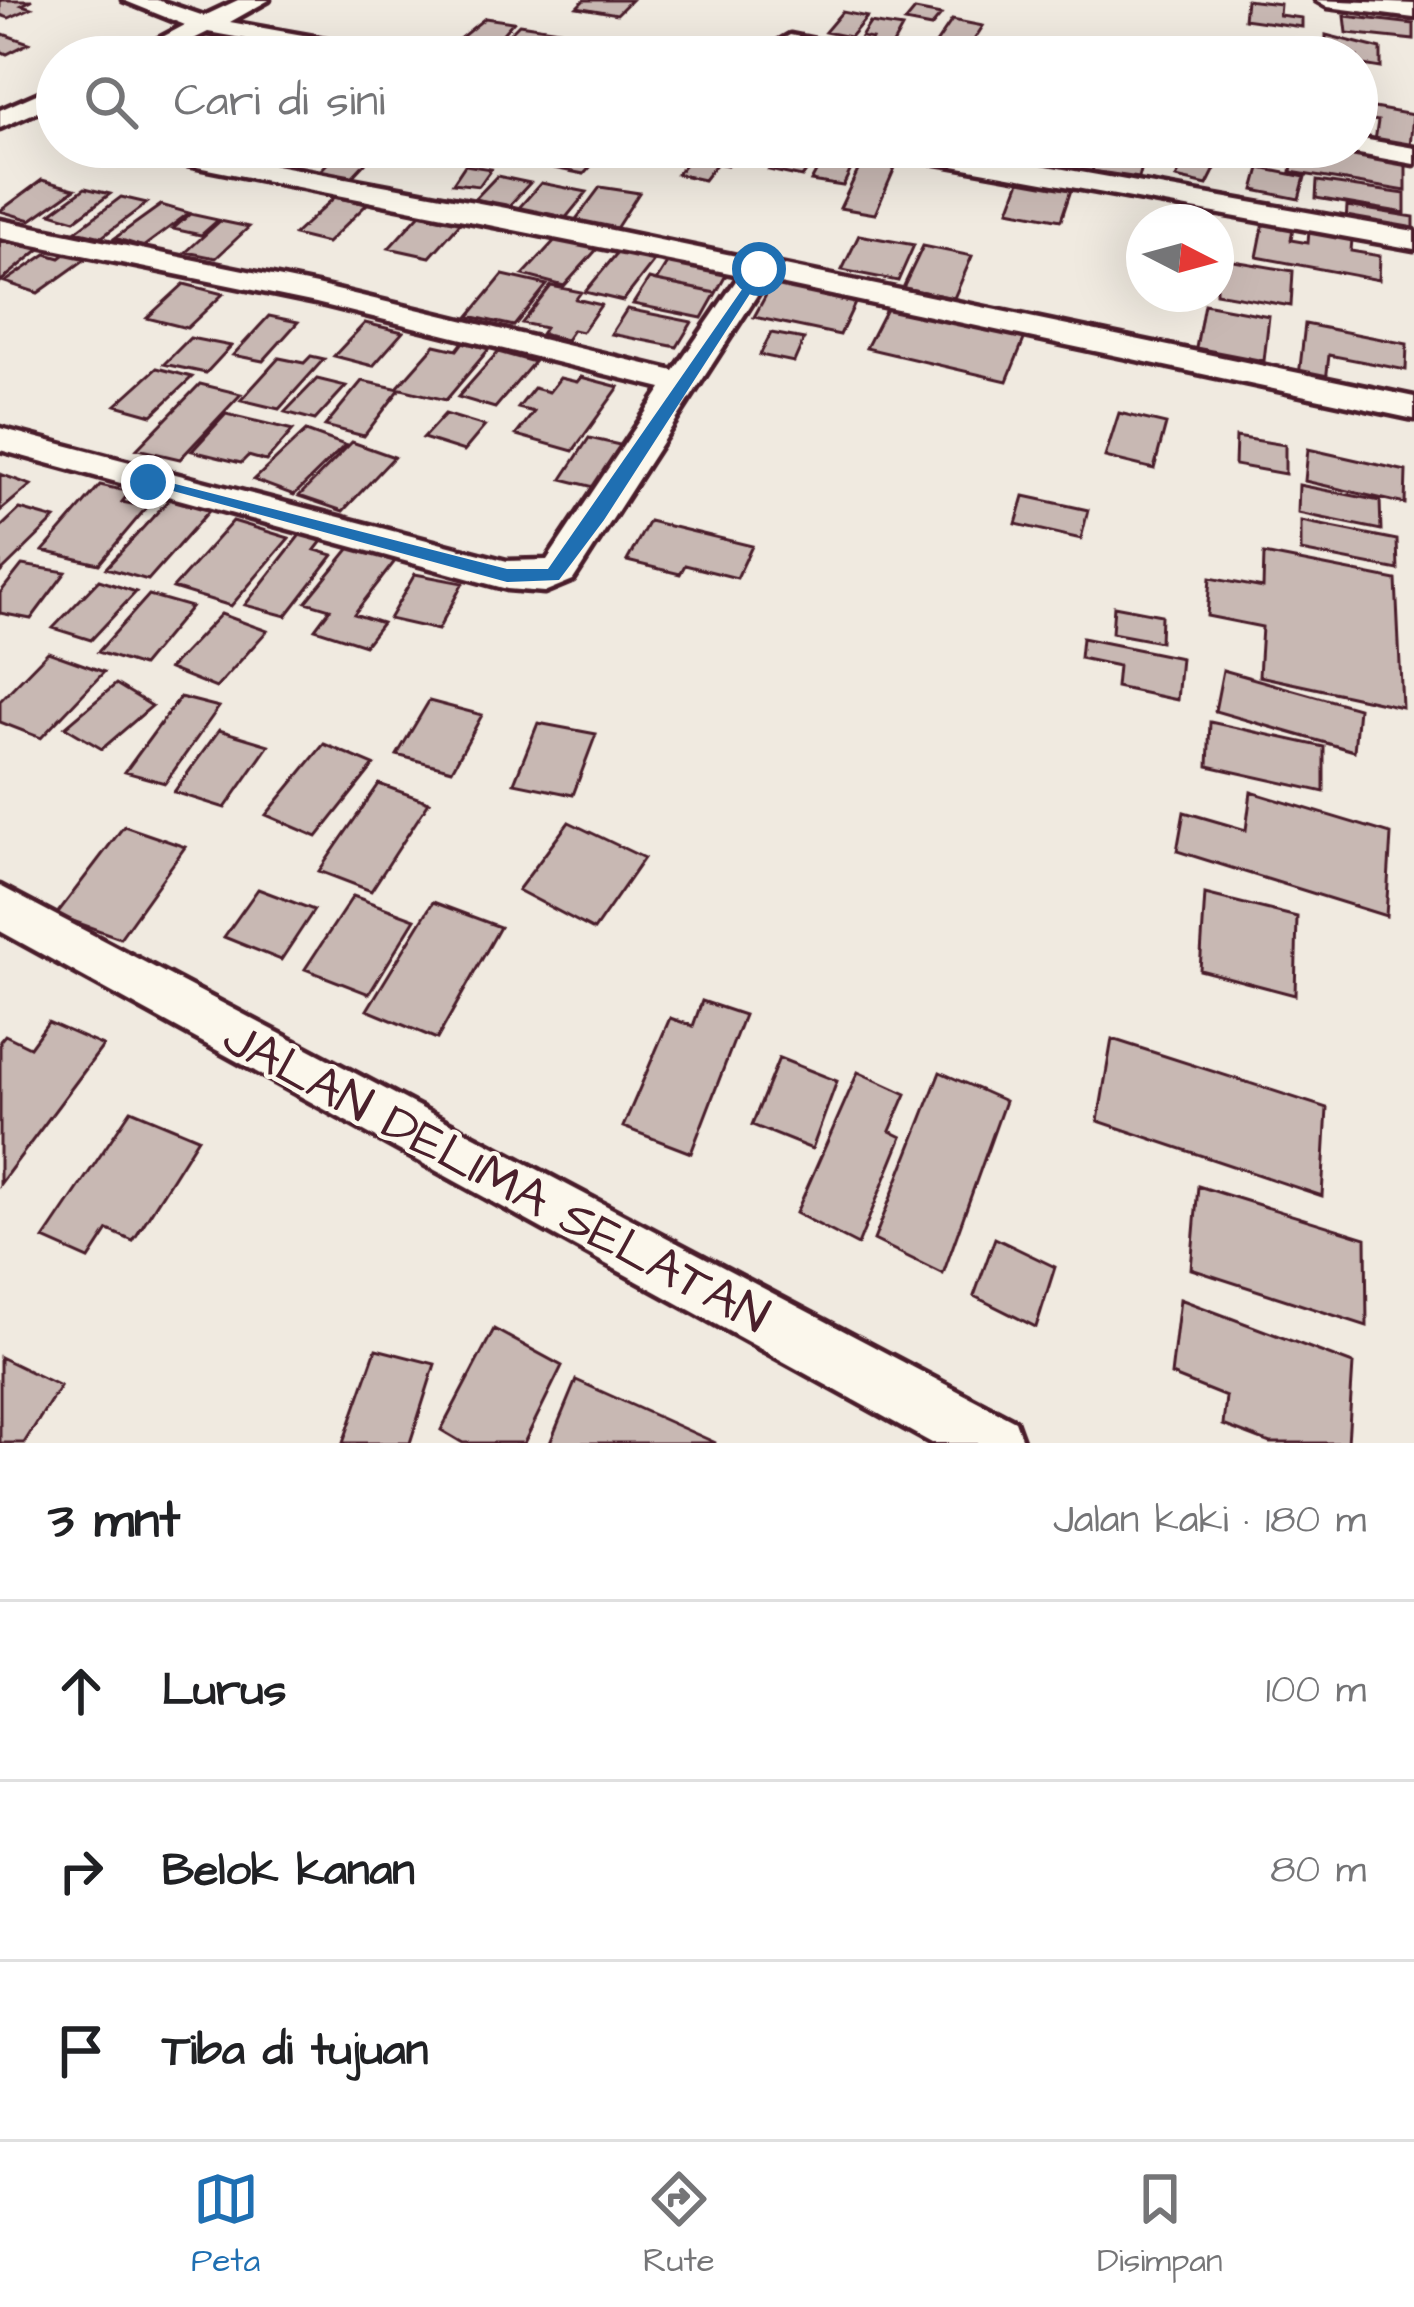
<!DOCTYPE html>
<html lang="id">
<head>
<meta charset="utf-8">
<style>
	body { margin:0; font-family:"Architects Daughter",sans-serif; background:#f6f6f6; color:#202124 }
	.compass { position:absolute; left:1126px; top:204px; width:108px; height:108px; border-radius:50%; background:#fff; box-shadow:0 12px 48px #0002; rotate:96deg }
	.stop { position:absolute; width:36px; height:36px; margin:-27px; border:9px solid #1f6fb2; border-radius:50%; background:#fff }
	.stop.end { background:#1f6fb2; border-color:#fff; box-shadow:0 3px 12px #0008 }
	.list { margin:0; padding:0; list-style:none }
	h2 { display:flex; justify-content:space-between; align-items:center; height:156px; margin:0; padding:0 48px; font-size:51px }
	h2 small { font-size:39px; font-weight:400; color:#757577 }
	.list li { display:grid; grid-template-columns:78px 1fr auto; gap:36px; align-items:center; box-sizing:border-box; height:180px; padding:0 48px; border-top:3px solid #e0e0e0 }
	.list b { display:block; font-size:45px; white-space:nowrap }
	.list em { font-size:39px; font-style:normal; color:#757577 }
	.icon { flex:none; width:66px; height:66px; fill:none; stroke:currentColor; stroke-width:2; stroke-linecap:round; stroke-linejoin:round }
	.map { position:relative; flex:none; width:1414px; height:1443px; overflow:hidden }
	.search { position:absolute; background:#fff; box-shadow:0 12px 48px #0002; left:36px; right:36px; top:36px; height:132px; display:flex; align-items:center; gap:30px; box-sizing:border-box; padding:0 42px; border-radius:66px; color:#757577; font-size:45px }
	.sheet { height:696px; background:#fff }
	nav { display:flex; justify-content:space-around; align-items:center; box-sizing:border-box; height:168px; border-top:3px solid #e0e0e0; background:#fff; font-size:33px; color:#757577 }
	nav a { display:grid; justify-items:center; gap:6px }
	nav .on { color:#1f6fb2 }
	.map>svg:first-child { display:block }
	.building { fill:#c8b8b3; stroke:#4a1f2b; stroke-width:3 }
	.lines { fill:none; stroke-linecap:round; stroke-linejoin:round }
	.street-casing { stroke:#4a1f2b; stroke-width:9 }
	.street { fill:#fbf7ec; fill-rule:evenodd }
	.route { fill:#1f6fb2 }
	.labels { text-anchor:middle; stroke-width:9; stroke-linejoin:round; paint-order:stroke }
	.near-street-label { font-size:51px; fill:#4a1f2b; stroke:#fbf7ec }
</style>
</head>
<body>
<div class="map">
<svg width="1414" height="1443" viewBox="0 0 1414 1443">
	<rect width="100%" height="100%" fill="#f0eae0"/>
	<filter id="ink" filterUnits="userSpaceOnUse"><feTurbulence type="fractalNoise" baseFrequency=".00833" numOctaves="2"/><feDisplacementMap in="SourceGraphic" scale="24" xChannelSelector="R" yChannelSelector="G"/><feConvolveMatrix kernelMatrix="1 2 1 2 8 2 1 2 1" color-interpolation-filters="sRGB"/></filter>
	<g filter="url(#ink)">
		<path class="building" d="M0,0H32L22,5L31,8L9,18L0,15Z
			M584,0H631L617,14L577,7Z
			M1246,0L1280,4L1279,15L1302,18V27L1244,19Z
			M915,10L941,15L931,27L905,22Z
			M842,12L867,17L850,37L825,32Z
			M1345,16L1414,24V40L1347,33Z
			M485,18L513,22L489,49L453,44Z
			M952,20L983,26L963,57L933,48Z
			M870,23L902,28L891,48L869,45L872,39L861,37Z
			M519,24L579,33L559,57L493,50Z
			M0,33L29,43L7,54L0,51Z
			M1326,35L1381,49V68L1357,64V57H1333L1334,48L1326,47Z
			M206,36L308,56L177,57Z
			M587,38L617,43L603,57L573,51Z
			M1067,44L1122,52L1121,57H1024L1029,46L1064,51Z
			M1357,105L1413,115L1410,147L1375,141L1378,121L1357,117Z
			M260,147H294L271,165L245,159Z
			M343,147H380L352,177L319,172Z
			M555,147H586L575,160L593,164L584,174L539,165Z
			M699,147H741L727,165L717,163L704,180L677,174Z
			M1100,147L1146,151L1139,178L1092,171Z
			M1180,147H1220L1218,160L1179,154Z
			M1294,147L1406,161V191L1291,172Z
			M784,151L816,158L802,177L769,170Z
			M880,153L900,156L875,214L840,208L864,158L877,160Z
			M837,158L855,161L843,186L811,181L823,159Z
			M1185,160L1216,167L1207,185L1176,178Z
			M465,165L491,169L479,186L453,183Z
			M1260,168L1305,177L1299,199L1254,190Z
			M497,176L530,183L508,207L475,199Z
			M1021,178L1072,187L1061,220L1009,210Z
			M42,180L75,189L31,220L0,211Z
			M1317,181L1405,194V213L1316,198Z
			M541,183L587,192L564,220L517,210Z
			M600,187L639,193L615,230L574,222Z
			M85,188L110,194L75,220L51,213Z
			M121,197L147,203L102,237L76,231Z
			M335,197L367,204L327,243L294,235Z
			M161,205L189,213L143,247L115,238Z
			M1347,206L1414,217V233L1346,222Z
			M190,214L218,220L201,235L173,229Z
			M420,214L461,222L430,257L389,248Z
			M220,221L249,227L216,258L186,252Z
			M1264,222L1293,228L1291,240L1308,243L1309,231L1352,239L1351,251L1380,256L1379,280L1257,257Z
			M859,235L914,245L898,281L842,270Z
			M558,237L599,247L564,286L523,275Z
			M0,242L2,241L40,249L0,282Z
			M923,246L972,256L954,298L903,288Z
			M68,252L87,258L38,293L5,282L46,254L60,258Z
			M618,252L655,260L623,301L585,292Z
			M671,257L730,268L716,293L656,281Z
			M1216,258L1293,271L1291,306L1216,293Z
			M503,275L547,285L514,326L469,316Z
			M649,279L656,281L716,293L702,318L633,304Z
			M184,284L223,294L187,328L147,318Z
			M772,284L856,301L840,335L754,317Z
			M551,286L581,292L576,299L601,305L582,332L573,330L566,340L541,334L545,328L522,323Z
			M1204,304L1269,316L1264,361L1196,348Z
			M888,305L1025,337L1007,381L866,348Z
			M627,309L692,322L677,347L611,334Z
			M269,316L298,322L263,361L233,355Z
			M365,323L403,332L373,366L334,356Z
			M1305,324L1407,344L1406,370L1329,355L1326,381L1299,376Z
			M771,333L804,339L794,362L760,355Z
			M190,338L231,346L206,373L164,364Z
			M463,342L489,349L446,400L397,388L435,345L457,350Z
			M498,352L534,362L495,408L458,397Z
			M311,356L324,359L279,409L241,400L279,358L304,363Z
			M157,368L192,377L152,415L116,405Z
			M581,377L619,387L573,451L516,435L534,412L518,408L534,388L549,392L560,378L577,382Z
			M317,379L346,386L315,420L285,412Z
			M362,381L400,389L364,436L325,426Z
			M200,384L241,394L180,459L137,449Z
			M1119,413L1166,424L1154,469L1105,457Z
			M226,414L293,430L266,461L248,456L241,463L192,451Z
			M445,414L485,426L464,451L423,438Z
			M306,431L345,445L294,495L254,480Z
			M1236,437L1285,445V474L1235,465Z
			M589,438L624,446L598,488L562,479Z
			M352,442L394,457L343,511L299,496Z
			M1308,449L1406,471L1405,504L1305,481Z
			M0,474L31,485L0,511Z
			M100,485L130,492L122,502L147,507L99,564L43,551Z
			M1299,485L1380,501L1381,530L1298,513Z
			M176,492L216,503L148,580L106,568Z
			M1024,496L1088,510L1081,539L1016,524Z
			M20,509L55,519L0,573V528Z
			M233,521L289,538L231,606L173,588Z
			M649,521L752,546L737,578L685,565L680,574L627,561Z
			M1301,521L1397,540L1398,570L1301,551Z
			M303,531L325,537L315,550L333,555L286,616L245,605Z
			M354,543L399,556L354,614L382,623L365,645L315,629L330,609L306,602Z
			M1264,554L1396,580L1402,707L1259,676L1262,627L1207,616L1210,578L1263,588Z
			M22,565L66,572L31,619L0,613V593Z
			M415,574L463,583L438,630L389,619Z
			M99,580L136,592L91,640L53,628Z
			M149,595L191,607L142,666L98,652Z
			M1114,606L1161,615L1160,642L1112,633Z
			M221,614L267,631L216,688L169,669Z
			M1082,638L1181,658L1177,700L1116,687L1118,666L1080,658Z
			M48,652L104,672L41,738L0,722V701Z
			M1223,670L1358,708L1354,751L1215,711Z
			M116,684L152,706L102,749L65,727Z
			M180,697L219,707L165,783L125,772Z
			M429,701L482,715L452,770L397,755Z
			M1210,722L1324,747V792L1208,766Z
			M538,723L596,734L573,795L514,783Z
			M219,730L269,745L225,808L174,792Z
			M324,744L374,765L317,837L266,815Z
			M379,784L429,802L371,891L319,871Z
			M1251,792L1391,834L1386,916L1177,851L1184,812L1246,830Z
			M569,822L644,858L594,930L518,890Z
			M124,826L185,847L120,938L56,915Z
			M258,889L314,910L281,960L224,937Z
			M1205,894L1297,917L1295,995L1200,970Z
			M353,896L415,919L369,994L305,969Z
			M433,902L500,927L437,1039L367,1010Z
			M702,1001L744,1015L691,1153L623,1127L670,1018L693,1026Z
			M48,1022L103,1046L0,1184V1041L5,1035L30,1047Z
			M1112,1039L1327,1108L1322,1196L1098,1121Z
			M779,1058L837,1081L812,1149L752,1125Z
			M858,1072L906,1094L890,1131L902,1137L858,1245L796,1213Z
			M940,1072L1005,1101L943,1274L874,1240Z
			M131,1110L198,1138L133,1241L108,1230L89,1259L44,1239Z
			M1198,1186L1366,1238L1367,1326L1191,1269Z
			M995,1238L1055,1267L1036,1327L974,1296Z
			M1180,1299L1353,1364L1348,1443H1270L1223,1425L1226,1397L1171,1375Z
			M494,1329L562,1366L524,1443H463L441,1430Z
			M376,1349L435,1364L410,1443H343Z
			M0,1357L60,1386L24,1443H0Z
			M576,1380L716,1443H550Z"/>
		<g class="lines">
			<g class="street-casing">
				<path id="street" d="M123,0H157L204,16L238,0H269L230,22L387,50L399,57H346L208,32L157,57H125L185,25Z
					M1316,0L1414,4V18L1328,7Z
					M790,35L874,52L877,57H828L781,47L778,42Z
					M57,85V103L0,128V110Z
					M1357,138L1414,148V164L1348,152L1344,147H1357Z
					M124,147H180L506,208L1414,397V419L766,281L573,580L544,592L507,589L0,450V428L507,561L547,560L662,388L316,303L0,238V220L316,285L674,371L740,275L137,155Z
					M880,147H939L1414,231V249L893,155Z
					M0,886L1015,1421L1023,1443H932L0,931Z"/>
			</g>
			<use href="#street" class="street"/>
		</g>
	</g>
	<path class="route" d="M759,265L766,269L604,520L559,580L507,582L140,482L148,477L507,569H548Z"/>
	<g class="labels">
		<g class="near-street-label">
			<text transform="translate(497 1175) rotate(28)" y="18">JALAN DELIMA SELATAN</text>
		</g>
	</g>
</svg>
<svg class="compass" viewBox="-18 -18 36 36"><path d="M0-13l5 13h-10z" fill="#e53935"/><path d="M0 13l5-13h-10z" fill="#757577"/></svg>
<div class="stop" style="left:759px;top:269px"></div>
<div class="stop end" style="left:148px;top:482px"></div>
<div class="search"><svg class="icon" aria-label="search" viewBox="0 0 24 24"><circle cx="10" cy="10" r="6"/><path d="M15 15l6 6"/></svg>Cari di sini</div>
</div>
<section class="sheet">
<h2>3 mnt<small>Jalan kaki · 180 m</small></h2>
<ul class="list">
<li><svg class="icon" aria-label="ahead" viewBox="0 0 24 24"><path d="M12 20V5M6 11l6-6 6 6"/></svg><div><b>Lurus</b></div><em>100 m</em></li>
<li><svg class="icon" aria-label="right" viewBox="0 0 24 24"><path d="M7 20v-9h11M14 6l5 5-5 5"/></svg><div><b>Belok kanan</b></div><em>80 m</em></li>
<li><svg class="icon" aria-label="arrive" viewBox="0 0 24 24"><path d="M6 21V4h12l-3 4 3 4H6"/></svg><div><b>Tiba di tujuan</b></div></li>
</ul>
</section>
<nav>
<a class="on"><svg class="icon" aria-label="map" viewBox="0 0 24 24"><path d="M3 6l6-2 6 2 6-2v14l-6 2-6-2-6 2zM9 4v14M15 6v14"/></svg>Peta</a>
<a><svg class="icon" aria-label="directions" viewBox="0 0 24 24"><path d="M12 3l9 9-9 9-9-9zM9 14v-3h6M13 9l2 2-2 2"/></svg>Rute</a>
<a><svg class="icon" aria-label="saved" viewBox="0 0 24 24"><path d="M7 4h10v16l-5-4-5 4z"/></svg>Disimpan</a>
</nav>
</body>
</html>
